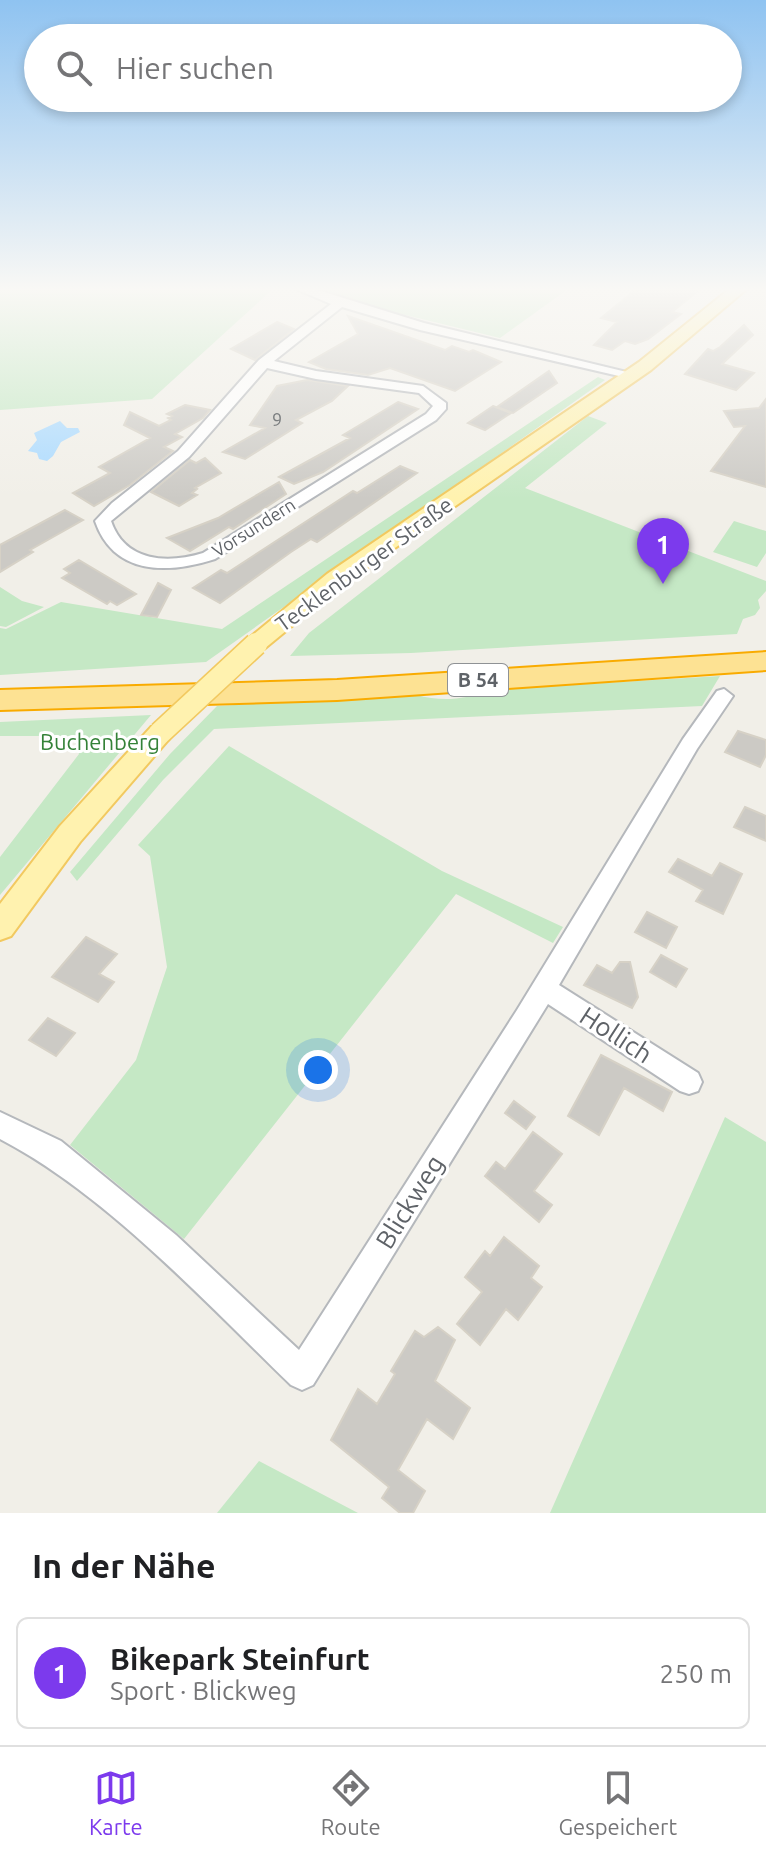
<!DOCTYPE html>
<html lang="de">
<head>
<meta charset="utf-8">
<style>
	body { margin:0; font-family:Ubuntu,sans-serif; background:#f6f6f6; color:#202124 }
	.you { position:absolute; left:318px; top:1070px; width:28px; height:28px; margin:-20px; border:6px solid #fff; border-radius:50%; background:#1a73e8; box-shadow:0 0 0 12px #1a73e833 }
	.badge { display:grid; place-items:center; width:52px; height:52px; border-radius:50%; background:#7c3aed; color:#fff; font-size:26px; font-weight:700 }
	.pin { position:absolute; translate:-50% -66px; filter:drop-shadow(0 2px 4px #0008) }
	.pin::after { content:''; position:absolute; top:42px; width:28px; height:24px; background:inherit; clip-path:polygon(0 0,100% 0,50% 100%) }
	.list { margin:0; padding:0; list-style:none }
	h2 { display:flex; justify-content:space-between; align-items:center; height:104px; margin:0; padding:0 32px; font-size:34px }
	h2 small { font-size:26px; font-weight:400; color:#757577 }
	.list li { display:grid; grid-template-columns:52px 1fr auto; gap:24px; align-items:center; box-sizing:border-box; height:112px; margin:0 16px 16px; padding:0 16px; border:2px solid #e0e0e0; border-radius:12px }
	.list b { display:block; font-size:30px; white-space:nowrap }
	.list p { margin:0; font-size:26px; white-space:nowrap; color:#757577 }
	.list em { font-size:26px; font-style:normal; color:#757577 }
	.icon { flex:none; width:44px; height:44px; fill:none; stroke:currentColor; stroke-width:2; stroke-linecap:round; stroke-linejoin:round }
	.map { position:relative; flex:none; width:766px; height:1513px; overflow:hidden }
	.search { position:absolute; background:#fff; box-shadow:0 4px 12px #0003; left:24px; right:24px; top:24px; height:88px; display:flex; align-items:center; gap:20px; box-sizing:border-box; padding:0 28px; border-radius:44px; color:#757577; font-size:30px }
	.sheet { height:232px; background:#fff }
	nav { display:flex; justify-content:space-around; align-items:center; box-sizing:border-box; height:112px; border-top:2px solid #e0e0e0; background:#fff; font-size:22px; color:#757577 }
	nav a { display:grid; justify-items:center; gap:4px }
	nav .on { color:#7c3aed }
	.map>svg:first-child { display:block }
	.green { fill:#c5e8c5 }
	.water { fill:#aadaff }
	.building { fill:#cccac5; stroke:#d6d1c6; stroke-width:2 }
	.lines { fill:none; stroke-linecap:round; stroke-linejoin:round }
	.minor-casing { stroke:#b5b8bc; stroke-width:4 }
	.major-casing { stroke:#f2c960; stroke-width:4 }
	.highway-casing { stroke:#f9ab00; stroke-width:4 }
	.minor { fill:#fff; fill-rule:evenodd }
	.major { fill:#fff2af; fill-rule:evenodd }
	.highway { fill:#fde293; fill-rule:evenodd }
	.major-bridge-casing { stroke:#f2c960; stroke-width:25; stroke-linecap:butt }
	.major-bridge { stroke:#fff2af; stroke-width:22 }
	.labels { text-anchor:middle; stroke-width:6; stroke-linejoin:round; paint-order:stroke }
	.number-label { font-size:18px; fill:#7a7d7f }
	.far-street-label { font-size:18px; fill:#5f6368; stroke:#fff }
	.shield { fill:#fff; stroke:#8f9295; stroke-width:2 }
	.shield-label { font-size:20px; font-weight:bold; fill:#5f6368 }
	.street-label { font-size:22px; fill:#5f6368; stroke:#fff }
	.park-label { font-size:22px; fill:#348238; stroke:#fff }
	.near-street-label { font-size:26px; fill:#5f6368; stroke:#fff }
</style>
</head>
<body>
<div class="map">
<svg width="766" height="1513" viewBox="0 0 766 1513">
	<rect width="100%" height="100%" fill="#f1efe8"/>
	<path class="green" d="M0,287H274V288L152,399L0,410Z
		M314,287H564L568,289L500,338L348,301Z
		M598,377L605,380L206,662L0,675V628L6,629L61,602L222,629Z
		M588,416L607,423L525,488L766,581V591L758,600L760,608L755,615L743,619L737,634L411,653L290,656L309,633Z
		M734,521L766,531V553L757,567L713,552Z
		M0,587L22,601L44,607L6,627L0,626Z
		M720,676L702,706L214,729L163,780L77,881L70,872L170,754L217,706L416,695C440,701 463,701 486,690Z
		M151,715L0,895V857L79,754L73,736H0V722Z
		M229,746L442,871L563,927L553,943L456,894L184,1239L70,1145L136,1060L167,967L150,856L138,845Z
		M725,1117L766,1142V1513H550Z
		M259,1461L358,1513H217Z"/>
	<path class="water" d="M60,421L67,428H78L80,432L61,442L53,456L47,461L39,459L37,453L28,451L37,440L34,433Z"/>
	<path class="building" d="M639,287H703L672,312L681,314L648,339L635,344L625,341L612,350L594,345L617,322L601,318Z
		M348,316L445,350L452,346L469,352L473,350L501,362L455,391L390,368L368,375L326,369L309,362L358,334Z
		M277,322L294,329L255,360L231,349Z
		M744,325L753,335L722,364L754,373L736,390L685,374L708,349L713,351L720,347Z
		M549,371L557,383L513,413L497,407Z
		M307,380L348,386L332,401L296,420L302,423L245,459L223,452L265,428L250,425L277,386Z
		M766,399V487L711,471L745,426L734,427L724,411L759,408Z
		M398,402L418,409L323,472L294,484L279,477L350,438L343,435Z
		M185,405L210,410L203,418L175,434L182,437L164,447L173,451L130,485L94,506L73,493L110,473L99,467L150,438L124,425L130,412L159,426L171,420L168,418L172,416L167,414Z
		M493,406L511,413L485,430L468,423Z
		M205,458L221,473L195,488L197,489L192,493L197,495L179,506L151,492L190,460L196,463Z
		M400,466L417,473L317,542L311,539L291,552L220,603L193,588L221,570L227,573L353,491L357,493Z
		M279,482L286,494L233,529L229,527L190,551L167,538L218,518Z
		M65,510L83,520L30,550L33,552L0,572V545Z
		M79,560L136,594L117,605L110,601L107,604L62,578L70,573L64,569Z
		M158,583L171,590L157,617L141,615Z
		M738,731L766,740V755L760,767L725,752Z
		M745,807L766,816V841L734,827Z
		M678,859L712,876L720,863L742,874L723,914L696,901L703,890L669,872Z
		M647,912L677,927L666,948L635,932Z
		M86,937L117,954L99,974L114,982L98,1002L52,977Z
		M661,955L687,969L676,987L650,972Z
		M620,962H630L638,997L632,1008L584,985L597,965L612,973Z
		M48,1018L75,1033L56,1056L29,1040Z
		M601,1055L672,1092L663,1111L624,1088L599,1135L568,1116Z
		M514,1101L535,1117L526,1129L505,1113Z
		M533,1132L562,1154L534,1191L552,1205L539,1222L485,1176L496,1162L505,1169Z
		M504,1237L539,1266L531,1278L542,1287L518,1320L506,1309L480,1345L457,1324L482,1292L465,1277L485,1251L490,1256Z
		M438,1327L455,1340L435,1381L470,1408L453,1439L427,1419L398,1470L425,1491L413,1513H400L382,1498L389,1487L331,1440L358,1389L377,1404L395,1374L391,1371L415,1331L424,1337Z"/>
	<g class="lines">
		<g class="minor-casing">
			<path id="minor" d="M291,287H308L424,323L639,375L632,379L420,330L342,307L274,361L316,371L423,386L446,403V409L436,420L215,559C168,574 114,576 95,521L112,503L178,451L259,360L331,304ZM267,368L316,379L419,393L433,406L426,414L203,553C167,564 125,562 111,521L189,457Z
				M724,689L733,696L697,749L559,985L698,1073L702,1082L698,1091L689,1094L680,1091L548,1004L313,1385L302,1390L291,1385C205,1302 106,1194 0,1139V1112L61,1141L176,1235L299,1350L517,1010L683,739L717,691Z"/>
		</g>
		<g class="major-casing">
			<path id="major" d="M732,287H749L651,370L343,584L264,649H248L244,644L248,639L327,574L639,362Z
				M160,724L169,727L173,733L169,739L80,842L11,936L0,940V904L60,826L151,727Z"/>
		</g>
		<g class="highway-casing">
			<path id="highway" d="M766,652V670L337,700L0,710V690L337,680Z"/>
		</g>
		<use href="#minor" class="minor"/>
		<use href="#major" class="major"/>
		<use href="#highway" class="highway"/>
		<g class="major-bridge-casing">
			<path id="major-bridge" d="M160,733L256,644"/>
		</g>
		<use href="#major-bridge" class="major-bridge"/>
	</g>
	<linearGradient id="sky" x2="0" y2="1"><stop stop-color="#8fc3f1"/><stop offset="0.58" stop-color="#f9f8f5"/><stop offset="1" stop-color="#f9f8f5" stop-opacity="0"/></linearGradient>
	<rect width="766" height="499" fill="url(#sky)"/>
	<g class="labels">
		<g class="number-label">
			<text x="277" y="426">9</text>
		</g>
		<g class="far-street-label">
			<text transform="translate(254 528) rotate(-32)" y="6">Vorsundern</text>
		</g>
		<rect class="shield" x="448" y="664" width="60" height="32" rx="6"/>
		<g class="shield-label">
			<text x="478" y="687">B 54</text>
		</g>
		<g class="street-label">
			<text transform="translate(364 564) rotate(-36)" y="8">Tecklenburger Straße</text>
		</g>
		<g class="park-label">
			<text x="100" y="750">Buchenberg</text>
		</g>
		<g class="near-street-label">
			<text transform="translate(616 1035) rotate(33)" y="9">Hollich</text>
			<text transform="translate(410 1202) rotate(-58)" y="9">Blickweg</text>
		</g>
	</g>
</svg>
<div class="you"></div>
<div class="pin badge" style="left:663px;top:584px">1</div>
<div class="search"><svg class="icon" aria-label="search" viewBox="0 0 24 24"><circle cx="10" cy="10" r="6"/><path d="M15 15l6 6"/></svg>Hier suchen</div>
</div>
<section class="sheet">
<h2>In der Nähe<small></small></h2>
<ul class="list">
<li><span class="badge">1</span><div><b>Bikepark Steinfurt</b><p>Sport · Blickweg</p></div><em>250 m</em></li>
</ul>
</section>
<nav>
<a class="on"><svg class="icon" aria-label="map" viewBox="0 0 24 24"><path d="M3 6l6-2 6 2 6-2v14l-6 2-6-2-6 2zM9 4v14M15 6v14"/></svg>Karte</a>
<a><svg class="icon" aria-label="directions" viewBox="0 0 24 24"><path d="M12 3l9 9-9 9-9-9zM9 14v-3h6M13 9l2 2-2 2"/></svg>Route</a>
<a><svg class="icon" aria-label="saved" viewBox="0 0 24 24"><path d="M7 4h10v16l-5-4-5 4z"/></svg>Gespeichert</a>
</nav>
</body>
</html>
